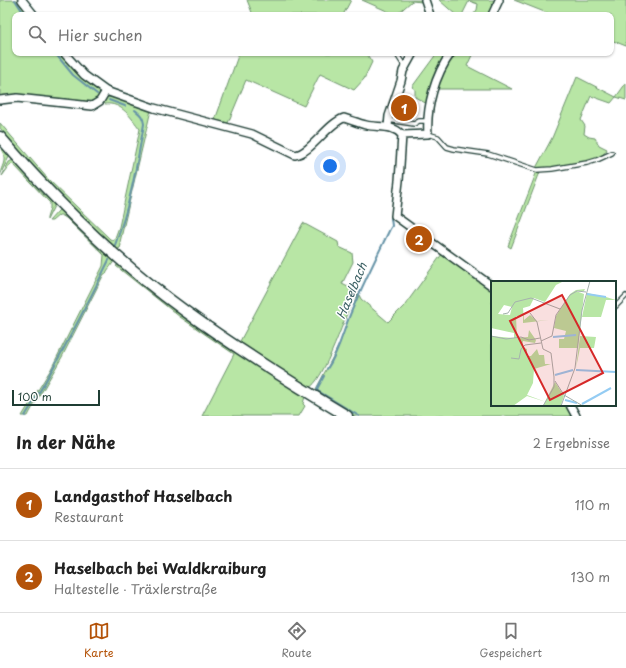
<!DOCTYPE html>
<html lang="de">
<head>
<meta charset="utf-8">
<style>
	body { margin:0; font-family:"Playpen Sans",sans-serif; background:#f2f2f2; color:#222 }
	.scale { position:absolute; left:12px; bottom:10px; width:88px; box-sizing:border-box; padding-left:4px; border:2px solid #1f3d34; border-top:0; font-size:11px; line-height:14px; white-space:nowrap; color:#1f3d34; -webkit-text-stroke:3px #fff; paint-order:stroke }
	.you { position:absolute; left:330px; top:166px; width:14px; height:14px; margin:-10px; border:3px solid #fff; border-radius:50%; background:#1a73e8; box-shadow:0 0 0 6px #1a73e833 }
	.badge { display:grid; place-items:center; width:26px; height:26px; border-radius:50%; background:#b45309; color:#fff; font-size:13px; font-weight:700 }
	.pin { position:absolute; translate:-50% -50%; border:2px solid #fff; box-shadow:0 1px 4px #0006 }
	.list { margin:0; padding:0; list-style:none }
	h2 { display:flex; justify-content:space-between; align-items:center; height:52px; margin:0; padding:0 16px; font-size:17px }
	h2 small { font-size:13px; font-weight:400; color:#767676 }
	.list li { display:grid; grid-template-columns:26px 1fr auto; gap:12px; align-items:center; box-sizing:border-box; height:72px; padding:0 16px; border-top:1px solid #e0e0e0 }
	.list b { display:block; font-size:15px; white-space:nowrap }
	.list p { margin:0; font-size:13px; white-space:nowrap; color:#767676 }
	.list em { font-size:13px; font-style:normal; color:#767676 }
	.icon { flex:none; width:22px; height:22px; fill:none; stroke:currentColor; stroke-width:2; stroke-linecap:round; stroke-linejoin:round }
	.map { position:relative; flex:none; width:626px; height:416px; overflow:hidden }
	.search { position:absolute; background:#fff; box-shadow:0 1px 3px #0004; left:12px; right:12px; top:12px; height:44px; display:flex; align-items:center; gap:10px; box-sizing:border-box; padding:0 14px; border-radius:8px; color:#767676; font-size:15px }
	.sheet { height:196px; background:#fff }
	nav { display:flex; justify-content:space-around; align-items:center; box-sizing:border-box; height:56px; border-top:1px solid #e0e0e0; background:#fff; font-size:11px; color:#767676 }
	nav a { display:grid; justify-items:center; gap:2px }
	nav .on { color:#b45309 }
	.map>svg:first-child { display:block }
	.green { fill:#b8e6a5; stroke:#6c926c }
	.lines { fill:none; stroke-linecap:round; stroke-linejoin:round }
	.stream { stroke:#6593a7; stroke-width:2 }
	.lane-casing { stroke:#1f3d34; stroke-width:6 }
	.street-casing { stroke:#1f3d34; stroke-width:10 }
	.secondary-casing { stroke:#1f3d34; stroke-width:13 }
	.lane { stroke:#fff; stroke-width:3.5 }
	.street { stroke:#fff; stroke-width:7 }
	.secondary { stroke:#fff; stroke-width:10 }
	.labels { text-anchor:middle; stroke-width:3; stroke-linejoin:round; paint-order:stroke }
	.water-label { font-size:12px; font-style:italic; fill:#3c6164; stroke:#fff }
	.inset-river { fill:none; stroke:#94ccf3; stroke-width:2 }
	.inset-road { fill:none; stroke:#a5b1ae; stroke-width:1 }
	.view { fill:#d62828; fill-opacity:0.15; stroke:#d62828; stroke-width:2 }
	.inset-edge { fill:none; stroke:#1f3d34; stroke-width:2 }
</style>
</head>
<body>
<div class="map">
<svg width="626" height="416" viewBox="0 0 626 416">
	<rect width="100%" height="100%" fill="#fff"/>
	<filter id="ink" filterUnits="userSpaceOnUse"><feTurbulence type="fractalNoise" baseFrequency=".025" numOctaves="2"/><feDisplacementMap in="SourceGraphic" scale="8" xChannelSelector="R" yChannelSelector="G"/><feConvolveMatrix kernelMatrix="1 2 1 2 8 2 1 2 1" color-interpolation-filters="sRGB"/></filter>
	<g filter="url(#ink)">
		<path class="green" d="M0,0H19L31,15H15V53H61L71,66L98,88L100,92L98,100L91,103L0,97Z
			M247,0H351L343,15H253Z
			M362,0H423L422,2L412,1L396,15Z
			M439,0H496L490,15H473L477,10L478,4L469,1L462,15H456Z
			M514,0H626V46L611,40V15H552Z
			M239,53H366L372,62L364,79L354,90L320,74L304,106L246,80L228,123L215,120Z
			M437,53H449L427,104L415,97V89L412,87Z
			M453,53H473L467,66L512,89H436Z
			M577,77L616,97L626,83V100L616,97L611,103L591,96L581,120L585,126L584,134L589,137L595,138L599,145L607,149C603,163 557,167 543,169L536,168L552,138Z
			M107,97C120,97 137,109 151,110L120,242L121,245L120,248L116,250L61,198L38,173L0,128V123L48,179L110,239L112,240L115,238L119,227L140,129C131,118 122,102 105,104L103,101Z
			M0,144L8,153L9,157L0,175C0,169 5,164 4,157C4,152 0,150 0,144Z
			M13,160L54,201L55,204L47,220V218L50,208V203L14,165L11,164L2,176L9,162Z
			M537,171L540,172L511,248L508,246Z
			M63,209L115,260L107,271L106,274H104L62,357L30,412L28,416H22L51,369L103,266L104,255L66,218L61,215H59L52,221H49L59,210Z
			M303,223L338,242L339,247L352,253L353,262L342,284L356,291C348,308 323,385 308,388L238,345Z
			M442,254L492,290V405H568L574,416H354L319,395L315,391L339,345L358,293L361,299L388,322L405,305Z
			M119,264H121L305,396L303,404L305,406L299,416H202L234,354L180,317L116,266Z"/>
		<g class="lines">
			<path class="stream" d="M15,0L25,15
				M55,53L73,75L97,94
				M109,100L125,106
				M115,245C130,206 137,164 144,124C143,116 140,114 135,110
				M327,369C340,350 343,330 352,310C364,282 377,256 390,229L392,226L391,218
				M324,376L317,389L318,391L359,416
				M25,416C56,366 83,313 109,260"/>
			<g class="lane-casing">
				<path id="lane" d="M396,53L403,64V68
					M388,120L414,124L419,121H428
					M428,134L438,137L447,147L454,149L488,154L537,170L552,169L587,163L597,160L612,153
					M615,307L626,296"/>
			</g>
			<g class="street-casing">
				<path id="street" d="M22,0L34,15
					M425,0L430,15
					M492,15L499,0
					M64,53L84,75L106,91L154,108L252,134L295,155C311,153 327,124 344,118C351,120 358,123 366,125C378,128 393,124 402,135L428,134C426,107 435,75 451,53
					M0,100L17,98L92,106L100,101L106,91
					M388,127L389,116L401,81L403,71L413,53
					M402,135L399,181L395,216L492,286
					M570,405L576,416"/>
			</g>
			<g class="secondary-casing">
				<path id="secondary" d="M0,137C55,201 116,261 185,311C237,349 292,383 347,416"/>
			</g>
			<use href="#lane" class="lane"/>
			<use href="#street" class="street"/>
			<use href="#secondary" class="secondary"/>
		</g>
	</g>
	<g class="labels">
		<g class="water-label">
			<text transform="translate(352 291) rotate(-67)" y="4">Haselbach</text>
		</g>
	</g>
	<g transform="translate(491 281)">
		<rect width="125" height="125" fill="#fff"/>
		<path d="M0,0H73L65,4L54,21L43,17L39,25L32,27L33,39L39,34L46,40L58,39L32,42V35H25L26,57L37,56L38,49L45,59L44,62L32,60L31,66L36,68V75H40L46,68L48,74H53L54,83H60L43,88L42,102L36,114L55,121L36,115L22,125H0V55L23,57V52L0,47ZM13,24L21,26L19,34L7,33ZM94,8L93,10H85L93,13L87,67H68V58H73L75,50L63,47L65,35L79,13L85,9ZM96,12L115,16L125,19H115L110,36H91ZM89,55L105,56L103,67H89L85,87ZM64,101L73,115L70,124L52,125Z" fill="#b8e6a5" fill-rule="evenodd"/>
		<path class="inset-river" d="M96,13L115,16M62,56L85,54M85,89L125,91M64,94L82,89M74,119L86,122M91,123L120,107"/>
		<path class="inset-road" d="M39,32L46,41L52,68L60,72L63,96V106L52,125M12,33L17,32L24,21L40,17L69,28M0,55L15,58L30,56L38,59L49,57M50,60L61,55L65,34L79,14L86,10L95,11M20,77L28,78L30,68L34,64L50,62M64,100L73,114L92,125M70,125L84,87L91,29L99,0"/>
		<path class="view" d="M71,14L112,92L59,119L19,40Z"/>
		<rect width="125" height="125" class="inset-edge"/>
	</g>
</svg>
<div class="scale">100 m</div>
<div class="you"></div>
<div class="pin badge" style="left:404px;top:108px">1</div>
<div class="pin badge" style="left:419px;top:239px">2</div>
<div class="search"><svg class="icon" aria-label="search" viewBox="0 0 24 24"><circle cx="10" cy="10" r="6"/><path d="M15 15l6 6"/></svg>Hier suchen</div>
</div>
<section class="sheet">
<h2>In der Nähe<small>2 Ergebnisse</small></h2>
<ul class="list">
<li><span class="badge">1</span><div><b>Landgasthof Haselbach</b><p>Restaurant</p></div><em>110 m</em></li>
<li><span class="badge">2</span><div><b>Haselbach bei Waldkraiburg</b><p>Haltestelle · Träxlerstraße</p></div><em>130 m</em></li>
</ul>
</section>
<nav>
<a class="on"><svg class="icon" aria-label="map" viewBox="0 0 24 24"><path d="M3 6l6-2 6 2 6-2v14l-6 2-6-2-6 2zM9 4v14M15 6v14"/></svg>Karte</a>
<a><svg class="icon" aria-label="directions" viewBox="0 0 24 24"><path d="M12 3l9 9-9 9-9-9zM9 14v-3h6M13 9l2 2-2 2"/></svg>Route</a>
<a><svg class="icon" aria-label="saved" viewBox="0 0 24 24"><path d="M7 4h10v16l-5-4-5 4z"/></svg>Gespeichert</a>
</nav>
</body>
</html>
